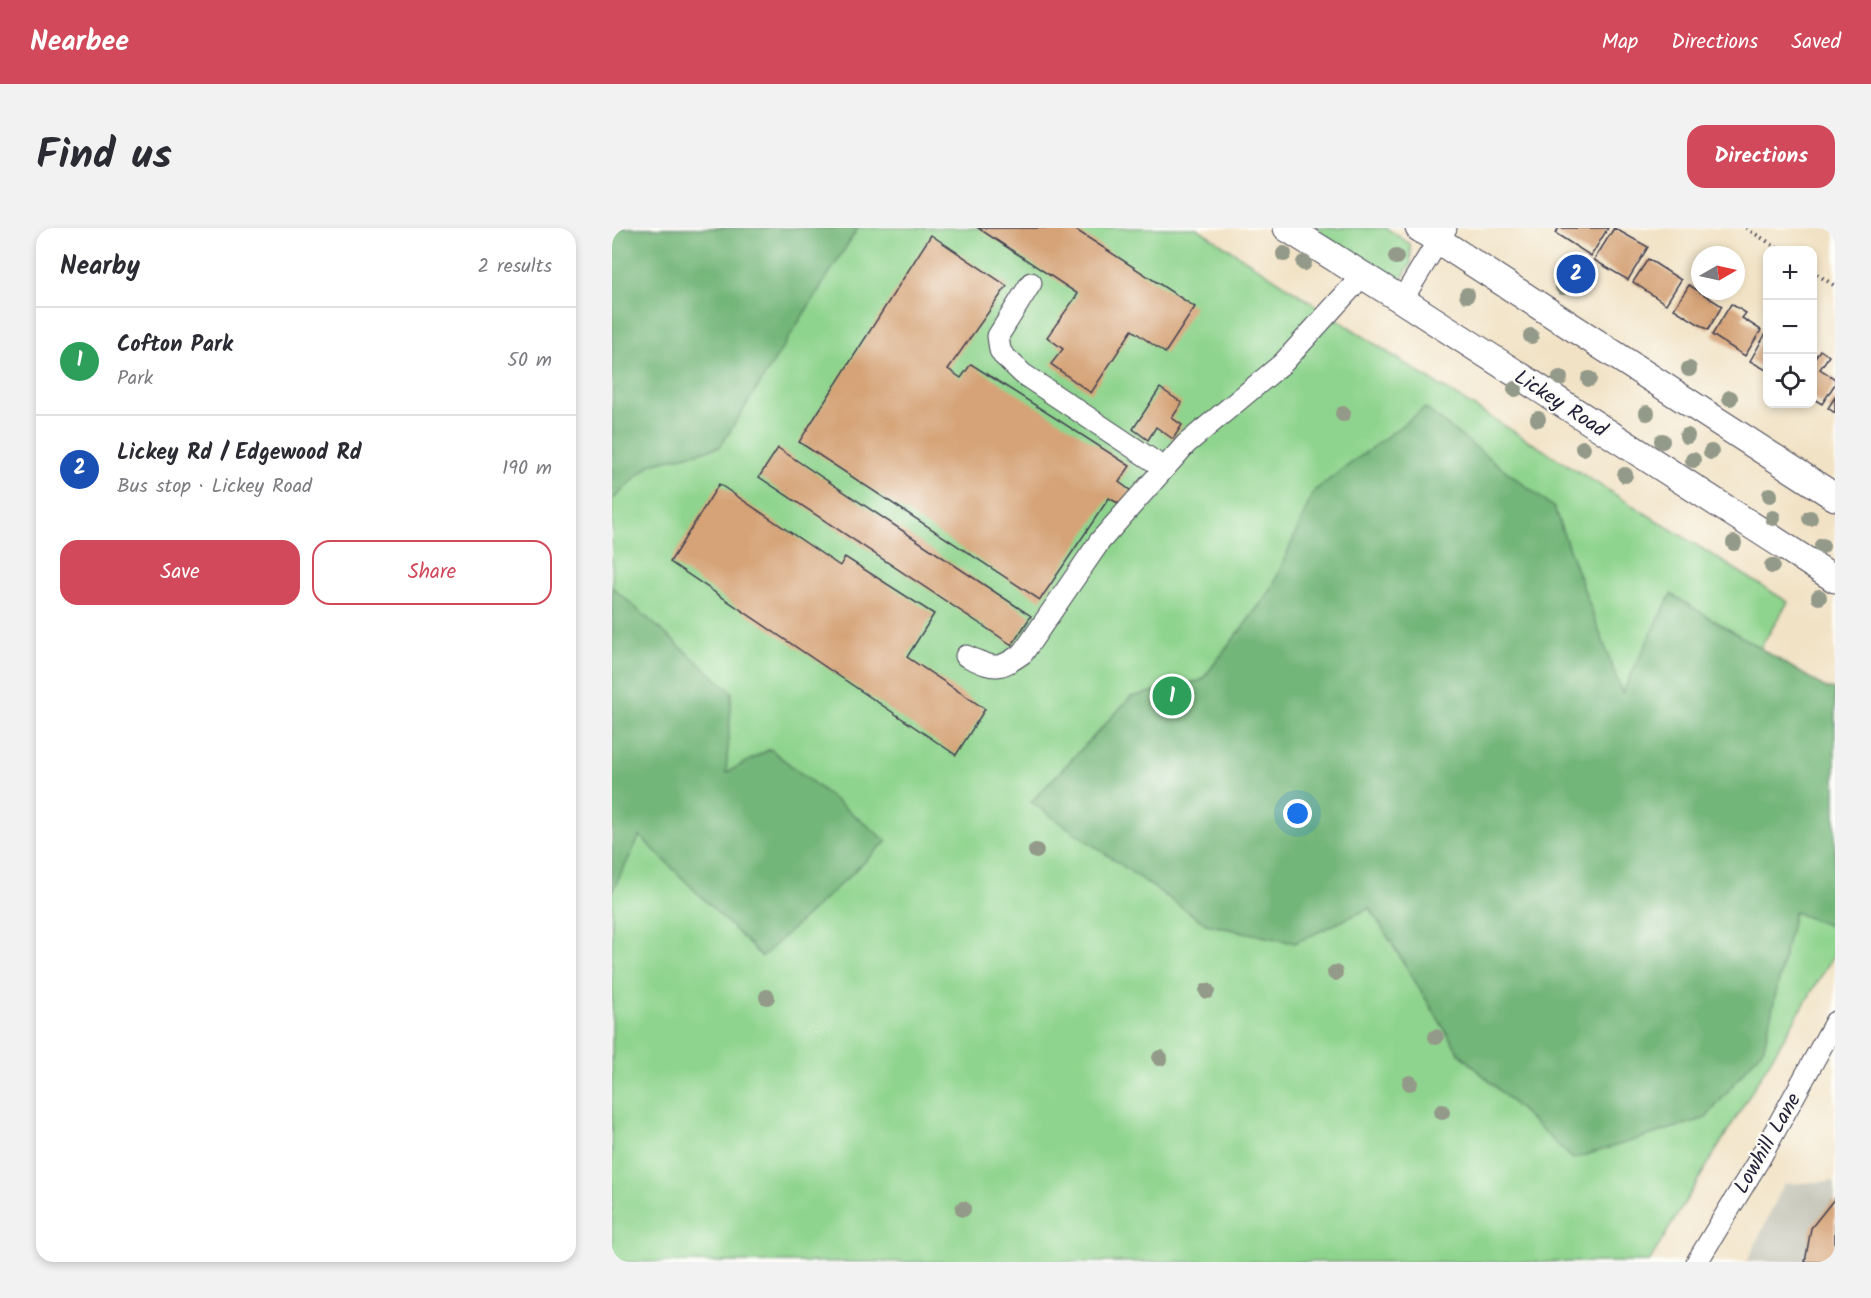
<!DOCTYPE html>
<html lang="en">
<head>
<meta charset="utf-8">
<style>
	body { margin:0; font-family:Kalam,sans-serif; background:#f2f2f3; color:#2b2b33 }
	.controls { position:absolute; right:18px; top:18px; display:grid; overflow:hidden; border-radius:12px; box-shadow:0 3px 9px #0003 }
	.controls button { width:54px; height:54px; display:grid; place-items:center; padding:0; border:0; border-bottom:2px solid #e1e1e2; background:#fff; color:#2b2b33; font:30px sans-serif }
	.compass { position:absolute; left:1079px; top:18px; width:54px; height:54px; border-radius:50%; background:#fff; box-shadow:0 3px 9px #0003; rotate:81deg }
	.you { position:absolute; left:686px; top:586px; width:21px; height:21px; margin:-15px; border:4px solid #fff; border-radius:50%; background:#1a73e8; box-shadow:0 0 0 9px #1a73e833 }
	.badge { display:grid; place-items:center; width:39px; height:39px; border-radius:50%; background:#d1495b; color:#fff; font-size:20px; font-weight:700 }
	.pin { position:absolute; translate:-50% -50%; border:3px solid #fff; box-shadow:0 2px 6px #0006 }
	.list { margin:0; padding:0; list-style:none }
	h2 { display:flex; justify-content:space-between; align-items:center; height:78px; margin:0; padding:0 24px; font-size:26px }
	h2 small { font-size:20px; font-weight:400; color:#7c7c81 }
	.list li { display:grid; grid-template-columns:39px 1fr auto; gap:18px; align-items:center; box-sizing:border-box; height:108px; padding:0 24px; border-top:2px solid #e1e1e2 }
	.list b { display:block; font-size:22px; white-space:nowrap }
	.list p { margin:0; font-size:20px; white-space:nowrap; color:#7c7c81 }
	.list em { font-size:20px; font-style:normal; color:#7c7c81 }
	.actions { display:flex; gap:12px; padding:18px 24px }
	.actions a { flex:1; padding:14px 0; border:2px solid #d1495b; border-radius:18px; text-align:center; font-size:21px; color:#d1495b }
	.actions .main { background:#d1495b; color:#fff }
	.icon { flex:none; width:33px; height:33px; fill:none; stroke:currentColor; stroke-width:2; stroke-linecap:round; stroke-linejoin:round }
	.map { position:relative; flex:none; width:1223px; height:1034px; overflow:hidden; border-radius:18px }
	header { display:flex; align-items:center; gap:36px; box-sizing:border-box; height:84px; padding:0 30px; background:#d1495b; color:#fff }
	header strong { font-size:28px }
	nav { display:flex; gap:33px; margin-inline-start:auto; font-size:21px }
	.intro { display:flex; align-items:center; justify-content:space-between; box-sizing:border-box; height:144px; padding:0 36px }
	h1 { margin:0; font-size:42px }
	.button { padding:15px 27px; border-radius:18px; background:#d1495b; color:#fff; font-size:21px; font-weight:700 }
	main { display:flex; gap:36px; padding:0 36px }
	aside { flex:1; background:#fff; border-radius:18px; box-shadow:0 3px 9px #0003 }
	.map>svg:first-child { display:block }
	.industrial { fill:#c5c5b8 }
	.green { fill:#8fd48e; stroke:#587b64; stroke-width:1.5 }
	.forest { fill:#73b679; stroke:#4a6c5a; stroke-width:1.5 }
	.building { fill:#d5a377 }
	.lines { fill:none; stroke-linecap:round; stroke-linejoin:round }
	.minor-casing { stroke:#413f50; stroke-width:23 }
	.major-casing { stroke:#413f50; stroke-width:29 }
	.path { stroke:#413f50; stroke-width:4; stroke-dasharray:1.5 4.5; stroke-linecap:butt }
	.minor { stroke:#fff; stroke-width:21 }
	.major { stroke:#fff; stroke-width:27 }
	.tree { fill:#949a89 }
	.labels { text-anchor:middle; stroke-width:4.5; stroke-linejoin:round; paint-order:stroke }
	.street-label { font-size:21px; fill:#22223b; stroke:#fdfcf7 }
</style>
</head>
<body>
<header>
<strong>Nearbee</strong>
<nav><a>Map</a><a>Directions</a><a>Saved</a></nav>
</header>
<div class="intro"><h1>Find us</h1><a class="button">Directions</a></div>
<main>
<aside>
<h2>Nearby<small>2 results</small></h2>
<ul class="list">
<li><span class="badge" style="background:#2e9e5b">1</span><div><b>Cofton Park</b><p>Park</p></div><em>50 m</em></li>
<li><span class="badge" style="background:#1a4fb4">2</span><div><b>Lickey Rd / Edgewood Rd</b><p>Bus stop · Lickey Road</p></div><em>190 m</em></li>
</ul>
<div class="actions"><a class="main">Save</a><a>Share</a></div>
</aside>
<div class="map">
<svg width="1223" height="1034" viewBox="0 0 1223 1034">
	<rect width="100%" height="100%" fill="#fdfcf7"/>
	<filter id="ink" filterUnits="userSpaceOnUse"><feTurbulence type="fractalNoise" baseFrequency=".0167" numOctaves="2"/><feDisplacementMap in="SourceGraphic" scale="12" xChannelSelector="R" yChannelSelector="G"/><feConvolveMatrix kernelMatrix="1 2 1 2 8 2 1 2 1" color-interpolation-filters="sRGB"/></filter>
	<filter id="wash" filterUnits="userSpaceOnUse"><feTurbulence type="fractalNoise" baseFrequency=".008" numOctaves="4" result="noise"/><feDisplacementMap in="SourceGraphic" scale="24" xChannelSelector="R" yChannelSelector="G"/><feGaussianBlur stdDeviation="1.35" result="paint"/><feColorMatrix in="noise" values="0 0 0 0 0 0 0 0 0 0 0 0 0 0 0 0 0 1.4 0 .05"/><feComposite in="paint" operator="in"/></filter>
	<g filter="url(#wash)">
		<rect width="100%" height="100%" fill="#f1e2c5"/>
		<path class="industrial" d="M1223,953V1034H1135L1172,956Z"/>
		<path class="green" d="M0,0H585L806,144L1176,374L1063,561L1223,663V725L1037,1034H0Z
			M690,0H774L798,16L799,36L789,51L774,54Z"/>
		<path class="forest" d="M0,0H246L108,219L39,236L0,272Z
			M813,180L942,280L1010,465L1059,366L1214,460L1223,462V700L1182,684L1152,819L1094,890L961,931L847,825L758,680L683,715L594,696L419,574L519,469L590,452L659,362L702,263Z
			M0,359L120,464L114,545L158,521L275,613L150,729L28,608L0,664Z"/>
		<g id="blocks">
			<path class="building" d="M366,0H461L583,79L553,125L520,102L479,165L439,136L451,121L435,109L466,66Z
				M947,0H996L979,28L943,5Z
				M1002,0L1036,19L1016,52L982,32Z
				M319,7L395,58L336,141L349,150L359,136L518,238L507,254L519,263L509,277L497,270L428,372L187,214Z
				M1036,31L1069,52L1054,76L1021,54Z
				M1077,57L1110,78L1096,102L1062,81Z
				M1119,76L1134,85L1130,90L1149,102L1133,128L1100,107Z
				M1153,107L1156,108V143L1138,133Z
				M1208,122L1217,128L1208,141L1223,151V156L1210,176L1200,170V134Z
				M548,160L570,175L560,190L570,197L561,211L544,199L536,212L521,201Z
				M1223,169V185L1216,180Z
				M166,220L419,388L400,417L147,249Z
				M107,256L228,338L233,329L322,386L295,429L373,481L344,527L58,334Z
				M1223,970V1034H1193L1199,1000Z"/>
		</g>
	</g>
	<g filter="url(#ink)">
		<use href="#blocks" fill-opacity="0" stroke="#413f50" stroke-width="1.5"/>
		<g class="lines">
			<g class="minor-casing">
				<path id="minor" d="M419,55L386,108L388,122L391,127L411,146L552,240
					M790,72L834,0
					M354,428C382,440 384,444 411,425L488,313L574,216L671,135L750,48
					M1085,1034L1148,930L1223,794"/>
			</g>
			<g class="major-casing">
				<path id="major" d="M675,0L790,72L1223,351
					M807,0L1223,269"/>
			</g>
			<path class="path" d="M1134,0L1169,22
				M1200,43L1223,58"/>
			<use href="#minor" class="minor"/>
			<use href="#major" class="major"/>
		</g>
		<g class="tree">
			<circle cx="672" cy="26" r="8"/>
			<circle cx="784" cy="29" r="8"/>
			<circle cx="692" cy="35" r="8"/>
			<circle cx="951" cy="59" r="8"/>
			<circle cx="855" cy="67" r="8"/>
			<circle cx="919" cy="108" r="8"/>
			<circle cx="1077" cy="141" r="8"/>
			<circle cx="948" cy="150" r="8"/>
			<circle cx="977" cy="151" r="8"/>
			<circle cx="903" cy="161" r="8"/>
			<circle cx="1118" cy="170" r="8"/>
			<circle cx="1035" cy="185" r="8"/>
			<circle cx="731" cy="186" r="8"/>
			<circle cx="926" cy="191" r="8"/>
			<circle cx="1075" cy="208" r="8"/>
			<circle cx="1050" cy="213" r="8"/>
			<circle cx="971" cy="220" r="8"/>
			<circle cx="1099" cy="224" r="8"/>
			<circle cx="1081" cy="232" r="8"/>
			<circle cx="1013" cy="247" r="8"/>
			<circle cx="1158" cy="267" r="8"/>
			<circle cx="1161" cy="290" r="8"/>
			<circle cx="1198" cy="290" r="8"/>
			<circle cx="1122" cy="315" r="8"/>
			<circle cx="1210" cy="318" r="8"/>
			<circle cx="1160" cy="338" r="8"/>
			<circle cx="1207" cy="369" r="8"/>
			<circle cx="424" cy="623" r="8"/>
			<circle cx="723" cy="745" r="8"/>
			<circle cx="595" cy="763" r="8"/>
			<circle cx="155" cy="769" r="8"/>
			<circle cx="824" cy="809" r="8"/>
			<circle cx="548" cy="830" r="8"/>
			<circle cx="798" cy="855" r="8"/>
			<circle cx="830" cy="884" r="8"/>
			<circle cx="351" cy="981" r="8"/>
		</g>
	</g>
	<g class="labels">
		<g class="street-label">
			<text transform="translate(949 175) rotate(33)" y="7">Lickey Road</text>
			<text transform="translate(1155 915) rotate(-60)" y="7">Lowhill Lane</text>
		</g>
	</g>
</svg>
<div class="controls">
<button>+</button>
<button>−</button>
<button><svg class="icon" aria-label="locate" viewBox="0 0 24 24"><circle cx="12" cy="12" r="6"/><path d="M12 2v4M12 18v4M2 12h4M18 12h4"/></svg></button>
</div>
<svg class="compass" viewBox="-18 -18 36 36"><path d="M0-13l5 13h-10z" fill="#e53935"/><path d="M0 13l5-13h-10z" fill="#7c7c81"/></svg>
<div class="you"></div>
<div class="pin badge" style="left:560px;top:468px;background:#2e9e5b">1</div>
<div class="pin badge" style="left:964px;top:46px;background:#1a4fb4">2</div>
</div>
</main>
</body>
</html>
